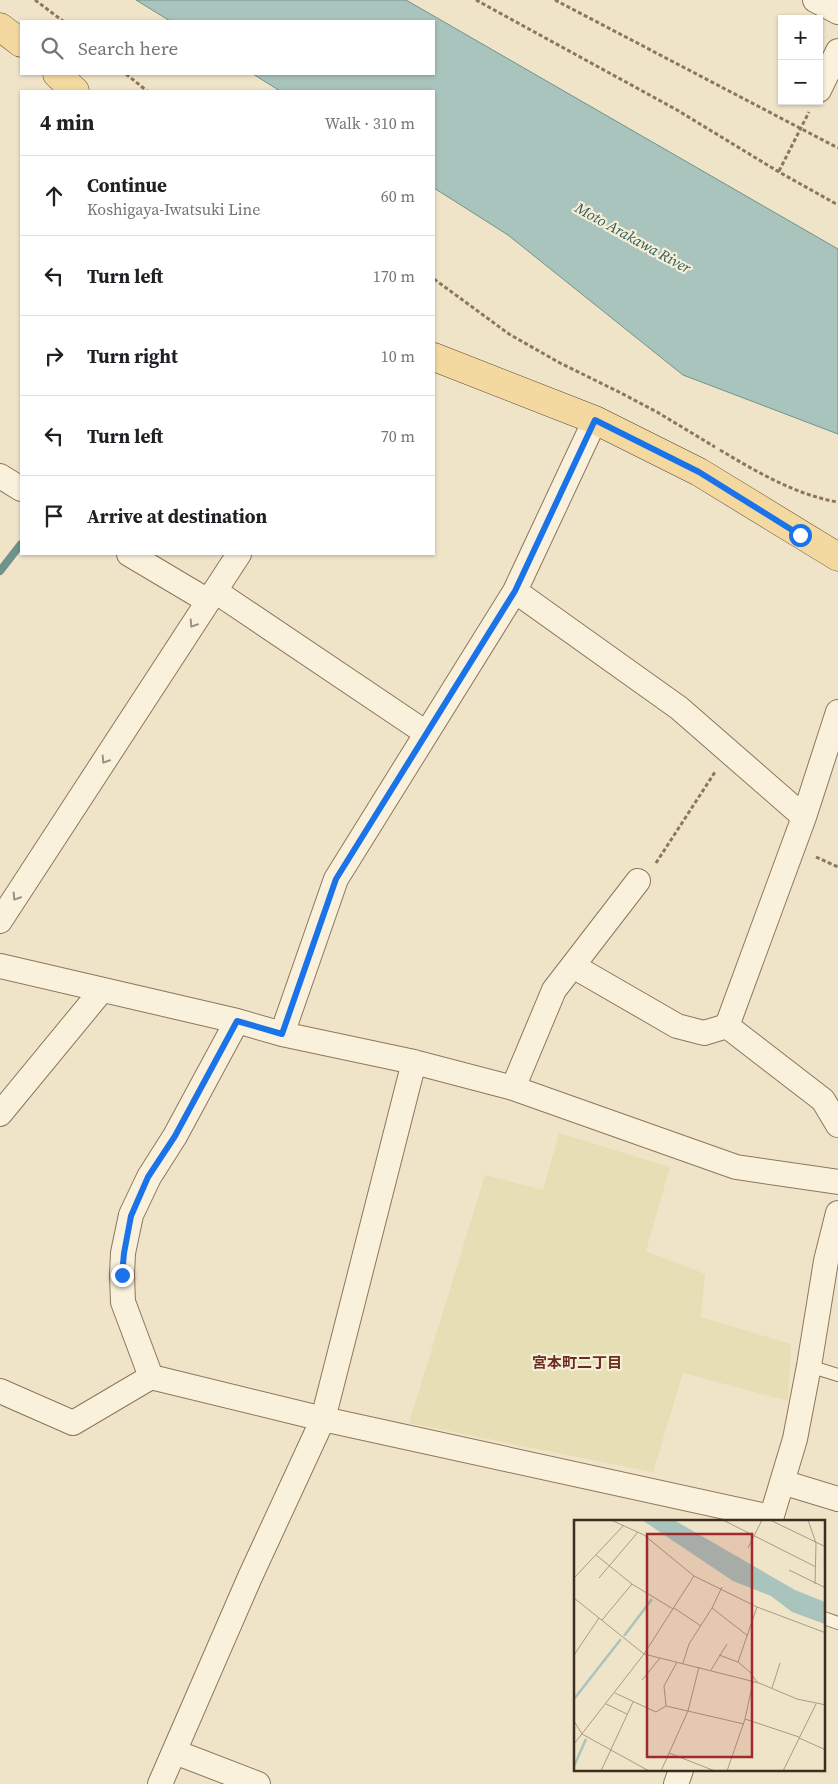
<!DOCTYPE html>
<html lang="en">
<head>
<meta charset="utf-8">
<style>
	body { margin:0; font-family:"Source Serif 4","Noto Sans JP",serif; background:#f2f2f2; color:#202124 }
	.controls { position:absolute; right:15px; top:15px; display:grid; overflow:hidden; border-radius:0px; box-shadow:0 1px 4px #0004 }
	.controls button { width:45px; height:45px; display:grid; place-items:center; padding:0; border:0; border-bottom:1px solid #e0e0e0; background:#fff; color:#202124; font:25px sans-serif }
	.stop { position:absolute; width:15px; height:15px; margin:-11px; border:4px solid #1a73e8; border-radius:50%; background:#fff }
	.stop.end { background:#1a73e8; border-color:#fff; box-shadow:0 1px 5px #0008 }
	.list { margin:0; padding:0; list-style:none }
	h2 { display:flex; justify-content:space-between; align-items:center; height:65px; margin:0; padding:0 20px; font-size:21px }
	h2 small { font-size:16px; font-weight:400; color:#757577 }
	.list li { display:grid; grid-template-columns:32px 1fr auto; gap:15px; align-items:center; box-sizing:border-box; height:80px; padding:0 20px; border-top:1px solid #e0e0e0 }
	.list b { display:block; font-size:19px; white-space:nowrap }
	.list p { margin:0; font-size:16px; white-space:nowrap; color:#757577 }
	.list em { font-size:16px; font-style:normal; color:#757577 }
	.icon { flex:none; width:28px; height:28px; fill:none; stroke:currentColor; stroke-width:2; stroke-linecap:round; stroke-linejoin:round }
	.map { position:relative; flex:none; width:838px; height:1784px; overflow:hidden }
	.search { position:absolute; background:#fff; box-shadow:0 1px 4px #0004; left:20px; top:20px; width:415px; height:55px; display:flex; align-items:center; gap:12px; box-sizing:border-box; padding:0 18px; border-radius:0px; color:#757577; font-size:19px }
	.panel { position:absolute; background:#fff; box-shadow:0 1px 4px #0004; left:20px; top:90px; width:415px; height:465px; border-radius:0px }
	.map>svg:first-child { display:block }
	.farmland { fill:#e6deb5 }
	.water { fill:#a9c4bc; stroke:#6f938a }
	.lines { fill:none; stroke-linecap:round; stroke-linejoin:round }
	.stream { stroke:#6f938a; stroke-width:8 }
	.lane-casing { stroke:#8d765c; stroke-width:14 }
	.street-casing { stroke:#8d765c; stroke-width:26 }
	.primary-casing { stroke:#5b4430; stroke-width:29 }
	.path { stroke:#8d765c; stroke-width:3; stroke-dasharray:4 2.5; stroke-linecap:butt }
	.lane { stroke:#faf1dc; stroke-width:12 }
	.street { stroke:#faf1dc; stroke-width:24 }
	.primary { stroke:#f3d9a0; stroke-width:28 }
	.oneway { stroke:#9c907e }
	.route { stroke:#1a73e8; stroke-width:6 }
	.labels { text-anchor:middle; stroke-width:4.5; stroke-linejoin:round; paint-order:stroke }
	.water-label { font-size:15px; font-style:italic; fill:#2f5d5a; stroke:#f7eed8 }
	.neighbourhood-label { font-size:15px; font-weight:bold; fill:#6b2e1e; stroke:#f7eed8 }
	.inset-river { fill:none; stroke:#a9c4bc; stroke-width:2.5 }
	.inset-road { fill:none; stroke:#a89b85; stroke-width:1 }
	.view { fill:#9e2a2b; fill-opacity:0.15; stroke:#9e2a2b; stroke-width:2.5 }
	.inset-edge { fill:none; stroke:#3d2e20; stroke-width:2.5 }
</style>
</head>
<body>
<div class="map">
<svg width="838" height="1784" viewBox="0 0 838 1784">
	<rect width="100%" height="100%" fill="#f0e4c8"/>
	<path class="farmland" d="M559,1133L670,1167L646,1251L705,1274L701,1317L791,1344L788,1401L683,1373L653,1472L409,1423L485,1175L543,1190Z"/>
	<path class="water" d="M136,0H406L838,249V434L683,375L508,235L434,188V91H280L253,74H434V21H170Z"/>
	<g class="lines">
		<path class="stream" d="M0,571L21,544"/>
		<g class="lane-casing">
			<path id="lane" d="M809,1366L838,1375
				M824,1618L838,1623"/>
		</g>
		<g class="street-casing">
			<path id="street" d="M815,0L838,12
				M819,90L838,51
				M0,476L21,489
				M129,554L208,601
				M215,591L426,733
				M515,591L595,420
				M838,712L804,817L727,1026L823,1100L838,1125
				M0,921L239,554
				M0,966L237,1021L282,1034L414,1062L513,1088L736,1167L838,1182
				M573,966L677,1026L704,1033L727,1026
				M282,1034L336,879L515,591L679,708L804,817
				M513,1088L554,990L638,881
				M0,1114L102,990
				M151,1377L123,1302L122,1275L123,1253L131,1215L149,1177L175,1136L237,1021
				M0,1391L73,1423L151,1377L323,1419L771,1517
				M782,1482L838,1499
				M770,1522L795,1439L809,1366L826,1261L838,1213
				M175,1752L258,1784
				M160,1784L250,1577L323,1419L414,1062
				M676,1784L681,1770"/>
		</g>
		<g class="primary-casing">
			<path id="primary" d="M0,27L21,43
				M57,74L75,91
				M434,357L595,420L699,472L838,557"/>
		</g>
		<path class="path" d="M35,0L63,21
			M476,0L677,110L779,172L838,205
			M555,0L838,148
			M126,74L147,91
			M779,171L809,112
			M434,279L509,334L560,363L619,392L657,412L715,447
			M720,450C757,472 796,495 838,502
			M816,857L838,867
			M656,863L715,772"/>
		<use href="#lane" class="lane"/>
		<use href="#street" class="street"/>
		<use href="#primary" class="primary"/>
	</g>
	<defs><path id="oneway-chevron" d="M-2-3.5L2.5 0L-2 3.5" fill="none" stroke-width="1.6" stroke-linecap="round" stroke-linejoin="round" transform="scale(1.25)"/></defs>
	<g class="oneway">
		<use href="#oneway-chevron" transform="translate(193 624) rotate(123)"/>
		<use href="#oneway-chevron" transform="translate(105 760) rotate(123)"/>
		<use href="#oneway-chevron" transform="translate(16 897) rotate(123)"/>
	</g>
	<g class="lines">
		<path class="route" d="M122,1275L124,1253L131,1216L148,1177L175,1136L237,1021L282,1034L336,879L515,591L595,420L699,472L800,535"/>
	</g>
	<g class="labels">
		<g class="water-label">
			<text transform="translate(633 238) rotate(29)" y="5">Moto Arakawa River</text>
		</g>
		<g class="neighbourhood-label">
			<text x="577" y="1368">宮本町二丁目</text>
		</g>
	</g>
	<g transform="translate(574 1520)">
		<rect width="251" height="251" fill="#f0e4c8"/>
		<path d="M68,0H100L221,70L251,82V104L218,92L197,76L159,61Z" fill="#a9c4bc"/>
		<path class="inset-river" d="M50,116L78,79M0,179L47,119M0,246L12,219"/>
		<path class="inset-road" d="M37,0L70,15L120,56L183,87L252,113M149,0L242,47M196,0L252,27M234,0L242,23L241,64M174,28L188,0M22,35L58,64L99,89M215,50L252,68M0,58L50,5M25,58L64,12M0,78L70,134L185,163L223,179L252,185M100,88L127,106M138,88L148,67M28,100L58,64M0,135L25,98M145,135L164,142M109,143L115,124L138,88L174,116M137,150L153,124M68,160L86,138M183,162L176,152L164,142L183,87M198,168L206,143M41,173L82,192L92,186L170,204M32,184L53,194M92,186L90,166L103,142M171,199L225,217M0,201L8,214L75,251M225,218L252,230M0,224L70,134L120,56M95,233L141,251M27,251L59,182M87,251L114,191L125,147M153,251L171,199L179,162M209,251L242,184"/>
		<path class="view" d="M73,14H178V237H73Z"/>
		<rect width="251" height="251" class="inset-edge"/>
	</g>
</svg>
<div class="controls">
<button>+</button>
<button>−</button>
</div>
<div class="stop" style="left:800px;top:535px"></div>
<div class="stop end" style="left:122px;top:1275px"></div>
<div class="search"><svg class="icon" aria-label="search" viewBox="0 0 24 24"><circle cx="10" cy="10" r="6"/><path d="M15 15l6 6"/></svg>Search here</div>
<section class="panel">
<h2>4 min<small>Walk · 310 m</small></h2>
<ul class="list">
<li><svg class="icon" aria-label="ahead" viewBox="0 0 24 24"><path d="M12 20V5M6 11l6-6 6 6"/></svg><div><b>Continue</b><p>Koshigaya-Iwatsuki Line</p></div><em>60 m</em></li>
<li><svg class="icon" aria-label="left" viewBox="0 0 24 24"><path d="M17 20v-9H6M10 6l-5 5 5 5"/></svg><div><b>Turn left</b></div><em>170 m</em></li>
<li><svg class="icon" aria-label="right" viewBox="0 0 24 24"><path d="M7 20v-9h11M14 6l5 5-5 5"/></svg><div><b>Turn right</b></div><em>10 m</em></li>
<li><svg class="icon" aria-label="left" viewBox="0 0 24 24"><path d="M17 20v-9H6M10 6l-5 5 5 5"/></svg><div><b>Turn left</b></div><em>70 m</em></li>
<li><svg class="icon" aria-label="arrive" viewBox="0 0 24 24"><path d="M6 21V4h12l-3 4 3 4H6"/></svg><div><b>Arrive at destination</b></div></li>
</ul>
</section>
</div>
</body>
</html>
